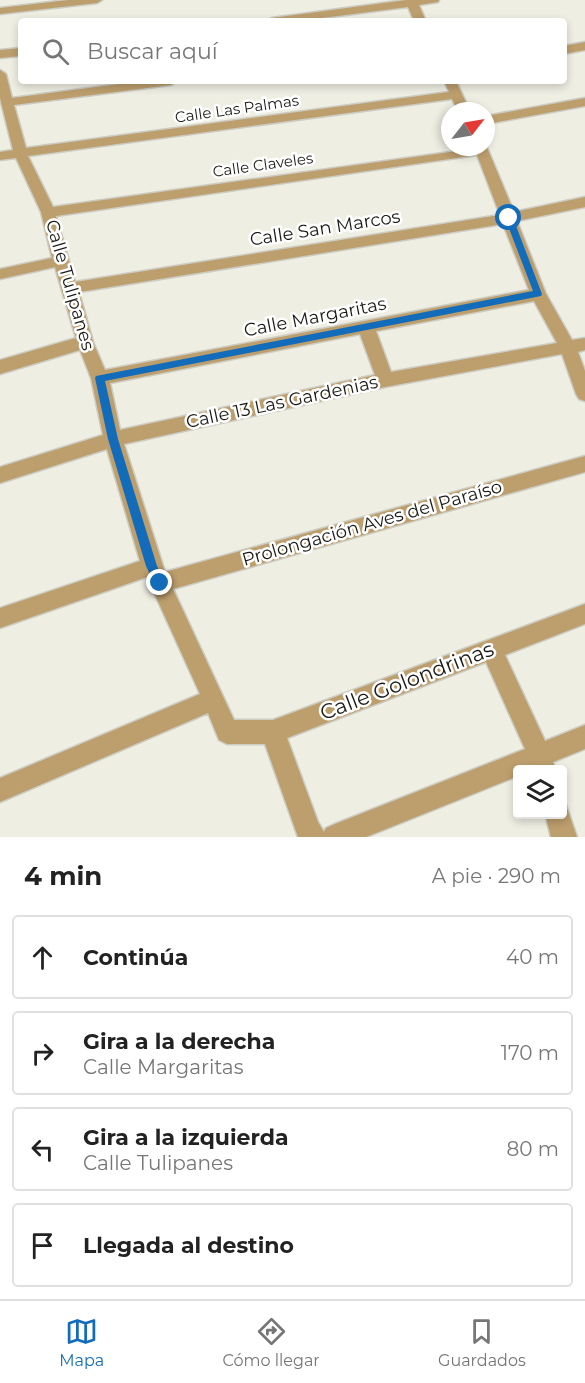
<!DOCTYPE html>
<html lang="es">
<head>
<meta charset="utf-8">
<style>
	body { margin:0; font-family:Montserrat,sans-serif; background:#f6f6f6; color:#222 }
	.controls { position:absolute; right:18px; bottom:18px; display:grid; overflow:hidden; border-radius:6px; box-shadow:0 3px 9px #0003 }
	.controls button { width:54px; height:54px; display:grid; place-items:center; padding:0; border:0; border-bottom:2px solid #e0e0e0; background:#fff; color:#222; font:30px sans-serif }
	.compass { position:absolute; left:441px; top:102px; width:54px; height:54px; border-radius:50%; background:#fff; box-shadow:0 3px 9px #0003; rotate:59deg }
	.stop { position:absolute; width:18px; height:18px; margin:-14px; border:4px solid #136cb9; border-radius:50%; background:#fff }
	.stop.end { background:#136cb9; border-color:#fff; box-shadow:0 2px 6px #0008 }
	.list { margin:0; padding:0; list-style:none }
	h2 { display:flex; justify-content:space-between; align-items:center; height:78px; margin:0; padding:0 24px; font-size:26px }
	h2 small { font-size:20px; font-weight:400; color:#767676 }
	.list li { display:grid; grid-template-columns:39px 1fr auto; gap:18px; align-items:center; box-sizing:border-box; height:84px; margin:0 12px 12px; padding:0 12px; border:2px solid #e0e0e0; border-radius:6px }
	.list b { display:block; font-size:22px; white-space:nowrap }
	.list p { margin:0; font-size:20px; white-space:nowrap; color:#767676 }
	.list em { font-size:20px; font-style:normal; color:#767676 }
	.icon { flex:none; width:33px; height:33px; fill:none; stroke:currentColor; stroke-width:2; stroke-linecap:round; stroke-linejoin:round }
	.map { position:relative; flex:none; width:585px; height:837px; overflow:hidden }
	.search { position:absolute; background:#fff; box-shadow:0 3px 9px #0003; left:18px; right:18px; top:18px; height:66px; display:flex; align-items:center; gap:15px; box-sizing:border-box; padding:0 21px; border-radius:6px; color:#767676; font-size:22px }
	.sheet { height:462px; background:#fff }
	nav { display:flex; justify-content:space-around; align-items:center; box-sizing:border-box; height:84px; border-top:2px solid #e0e0e0; background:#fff; font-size:16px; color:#767676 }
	nav a { display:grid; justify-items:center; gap:3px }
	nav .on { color:#136cb9 }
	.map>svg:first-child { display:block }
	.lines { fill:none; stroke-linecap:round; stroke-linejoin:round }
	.street-casing { stroke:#ccccc2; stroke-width:3 }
	.street { fill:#bd9e6d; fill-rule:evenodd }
	.route { fill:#136cb9 }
	.labels { text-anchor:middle; stroke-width:5; stroke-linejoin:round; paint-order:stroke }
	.far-street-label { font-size:15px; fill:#191a16; stroke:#fff }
	.street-label { font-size:18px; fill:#191a16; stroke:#fff }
	.near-street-label { font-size:21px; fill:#191a16; stroke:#fff }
</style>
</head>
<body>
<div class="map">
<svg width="585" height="837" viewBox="0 0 585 837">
	<rect width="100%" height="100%" fill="#eeeee3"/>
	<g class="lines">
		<g class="street-casing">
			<path id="street" d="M68,0H102L97,3L0,14V8Z
				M406,0H439L438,2L419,5L426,21H414L408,7L298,21H266L272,18Z
				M585,42V50L564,54V46Z
				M21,48V56L0,58V50Z
				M0,70L6,74L12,98L142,81H177L171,85L14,105L26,148L449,92L444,81H456L470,111H458L452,99L28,156L53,207L486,147V145L514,212L585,197V207L517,221L546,294L572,340L585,338V350L578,352L585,371V401L579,399L576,394L562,354L385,387L124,444L165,572L585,456V472L173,589L234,720H273L585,604V624L505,655L545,741L585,725V749L553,762L556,770H518V776L366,837H298L265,744H227L219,740L208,713L0,802V778L200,694L147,577L0,628V608L140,561L107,449L0,483V467L103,435L91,378L80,350L0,374V360L76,338L55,267L0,279V269L52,258L41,212L16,158L0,160V152L13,150L0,98ZM477,155L500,215L75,282L56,216ZM503,224L529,290L105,370L93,342L79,292ZM534,301L557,343L391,372L376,331ZM360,334L375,375L120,430L110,383ZM486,662L525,749L335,824L326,828L324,832L318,822L287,738Z
				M585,98V106L486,124V116Z
				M562,804L566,805L577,837H551L545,814H562Z"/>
		</g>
		<use href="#street" class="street"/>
	</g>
	<path class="route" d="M509,215L513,218L542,294L541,296L105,381L118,439L157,566L165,583L164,587H156L146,566L108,439L95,378L96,376L533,291L505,218Z"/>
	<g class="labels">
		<g class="far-street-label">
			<text transform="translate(237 109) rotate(-8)" y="5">Calle Las Palmas</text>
			<text transform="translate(263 165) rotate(-8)" y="5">Calle Claveles</text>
		</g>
		<g class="street-label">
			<text transform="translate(325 228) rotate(-9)" y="6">Calle San Marcos</text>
			<text transform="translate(70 285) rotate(74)" y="6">Calle Tulipanes</text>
			<text transform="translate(315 317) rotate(-11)" y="6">Calle Margaritas</text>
			<text transform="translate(282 402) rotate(-12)" y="6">Calle 13 Las Gardenias</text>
			<text transform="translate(372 523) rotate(-16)" y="6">Prolongación Aves del Paraíso</text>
		</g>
		<g class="near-street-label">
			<text transform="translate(407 681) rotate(-21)" y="7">Calle Golondrinas</text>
		</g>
	</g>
</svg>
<div class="controls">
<button><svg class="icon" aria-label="layers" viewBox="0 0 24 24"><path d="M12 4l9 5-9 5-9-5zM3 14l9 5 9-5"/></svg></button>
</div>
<svg class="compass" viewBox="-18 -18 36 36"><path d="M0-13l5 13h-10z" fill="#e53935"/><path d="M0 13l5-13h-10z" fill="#767676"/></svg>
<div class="stop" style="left:509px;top:218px"></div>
<div class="stop end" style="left:160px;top:583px"></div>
<div class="search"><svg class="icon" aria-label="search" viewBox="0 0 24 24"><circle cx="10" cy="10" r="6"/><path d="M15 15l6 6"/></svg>Buscar aquí</div>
</div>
<section class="sheet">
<h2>4 min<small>A pie · 290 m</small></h2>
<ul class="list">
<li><svg class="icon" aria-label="ahead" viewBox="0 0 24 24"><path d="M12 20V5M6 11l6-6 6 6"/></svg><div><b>Continúa</b></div><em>40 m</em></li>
<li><svg class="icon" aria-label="right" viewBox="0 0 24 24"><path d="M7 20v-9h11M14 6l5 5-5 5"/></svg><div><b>Gira a la derecha</b><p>Calle Margaritas</p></div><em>170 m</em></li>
<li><svg class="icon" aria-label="left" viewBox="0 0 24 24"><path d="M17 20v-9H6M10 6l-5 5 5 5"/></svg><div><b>Gira a la izquierda</b><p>Calle Tulipanes</p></div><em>80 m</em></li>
<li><svg class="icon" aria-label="arrive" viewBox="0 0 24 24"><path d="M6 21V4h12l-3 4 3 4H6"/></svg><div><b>Llegada al destino</b></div></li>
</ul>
</section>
<nav>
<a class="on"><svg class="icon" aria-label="map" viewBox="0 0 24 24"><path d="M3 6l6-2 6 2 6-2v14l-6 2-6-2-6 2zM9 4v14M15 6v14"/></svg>Mapa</a>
<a><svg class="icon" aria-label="directions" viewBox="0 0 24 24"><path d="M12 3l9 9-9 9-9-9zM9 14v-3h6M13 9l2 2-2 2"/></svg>Cómo llegar</a>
<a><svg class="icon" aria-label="saved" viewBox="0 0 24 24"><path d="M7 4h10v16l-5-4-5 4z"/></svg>Guardados</a>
</nav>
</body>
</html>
